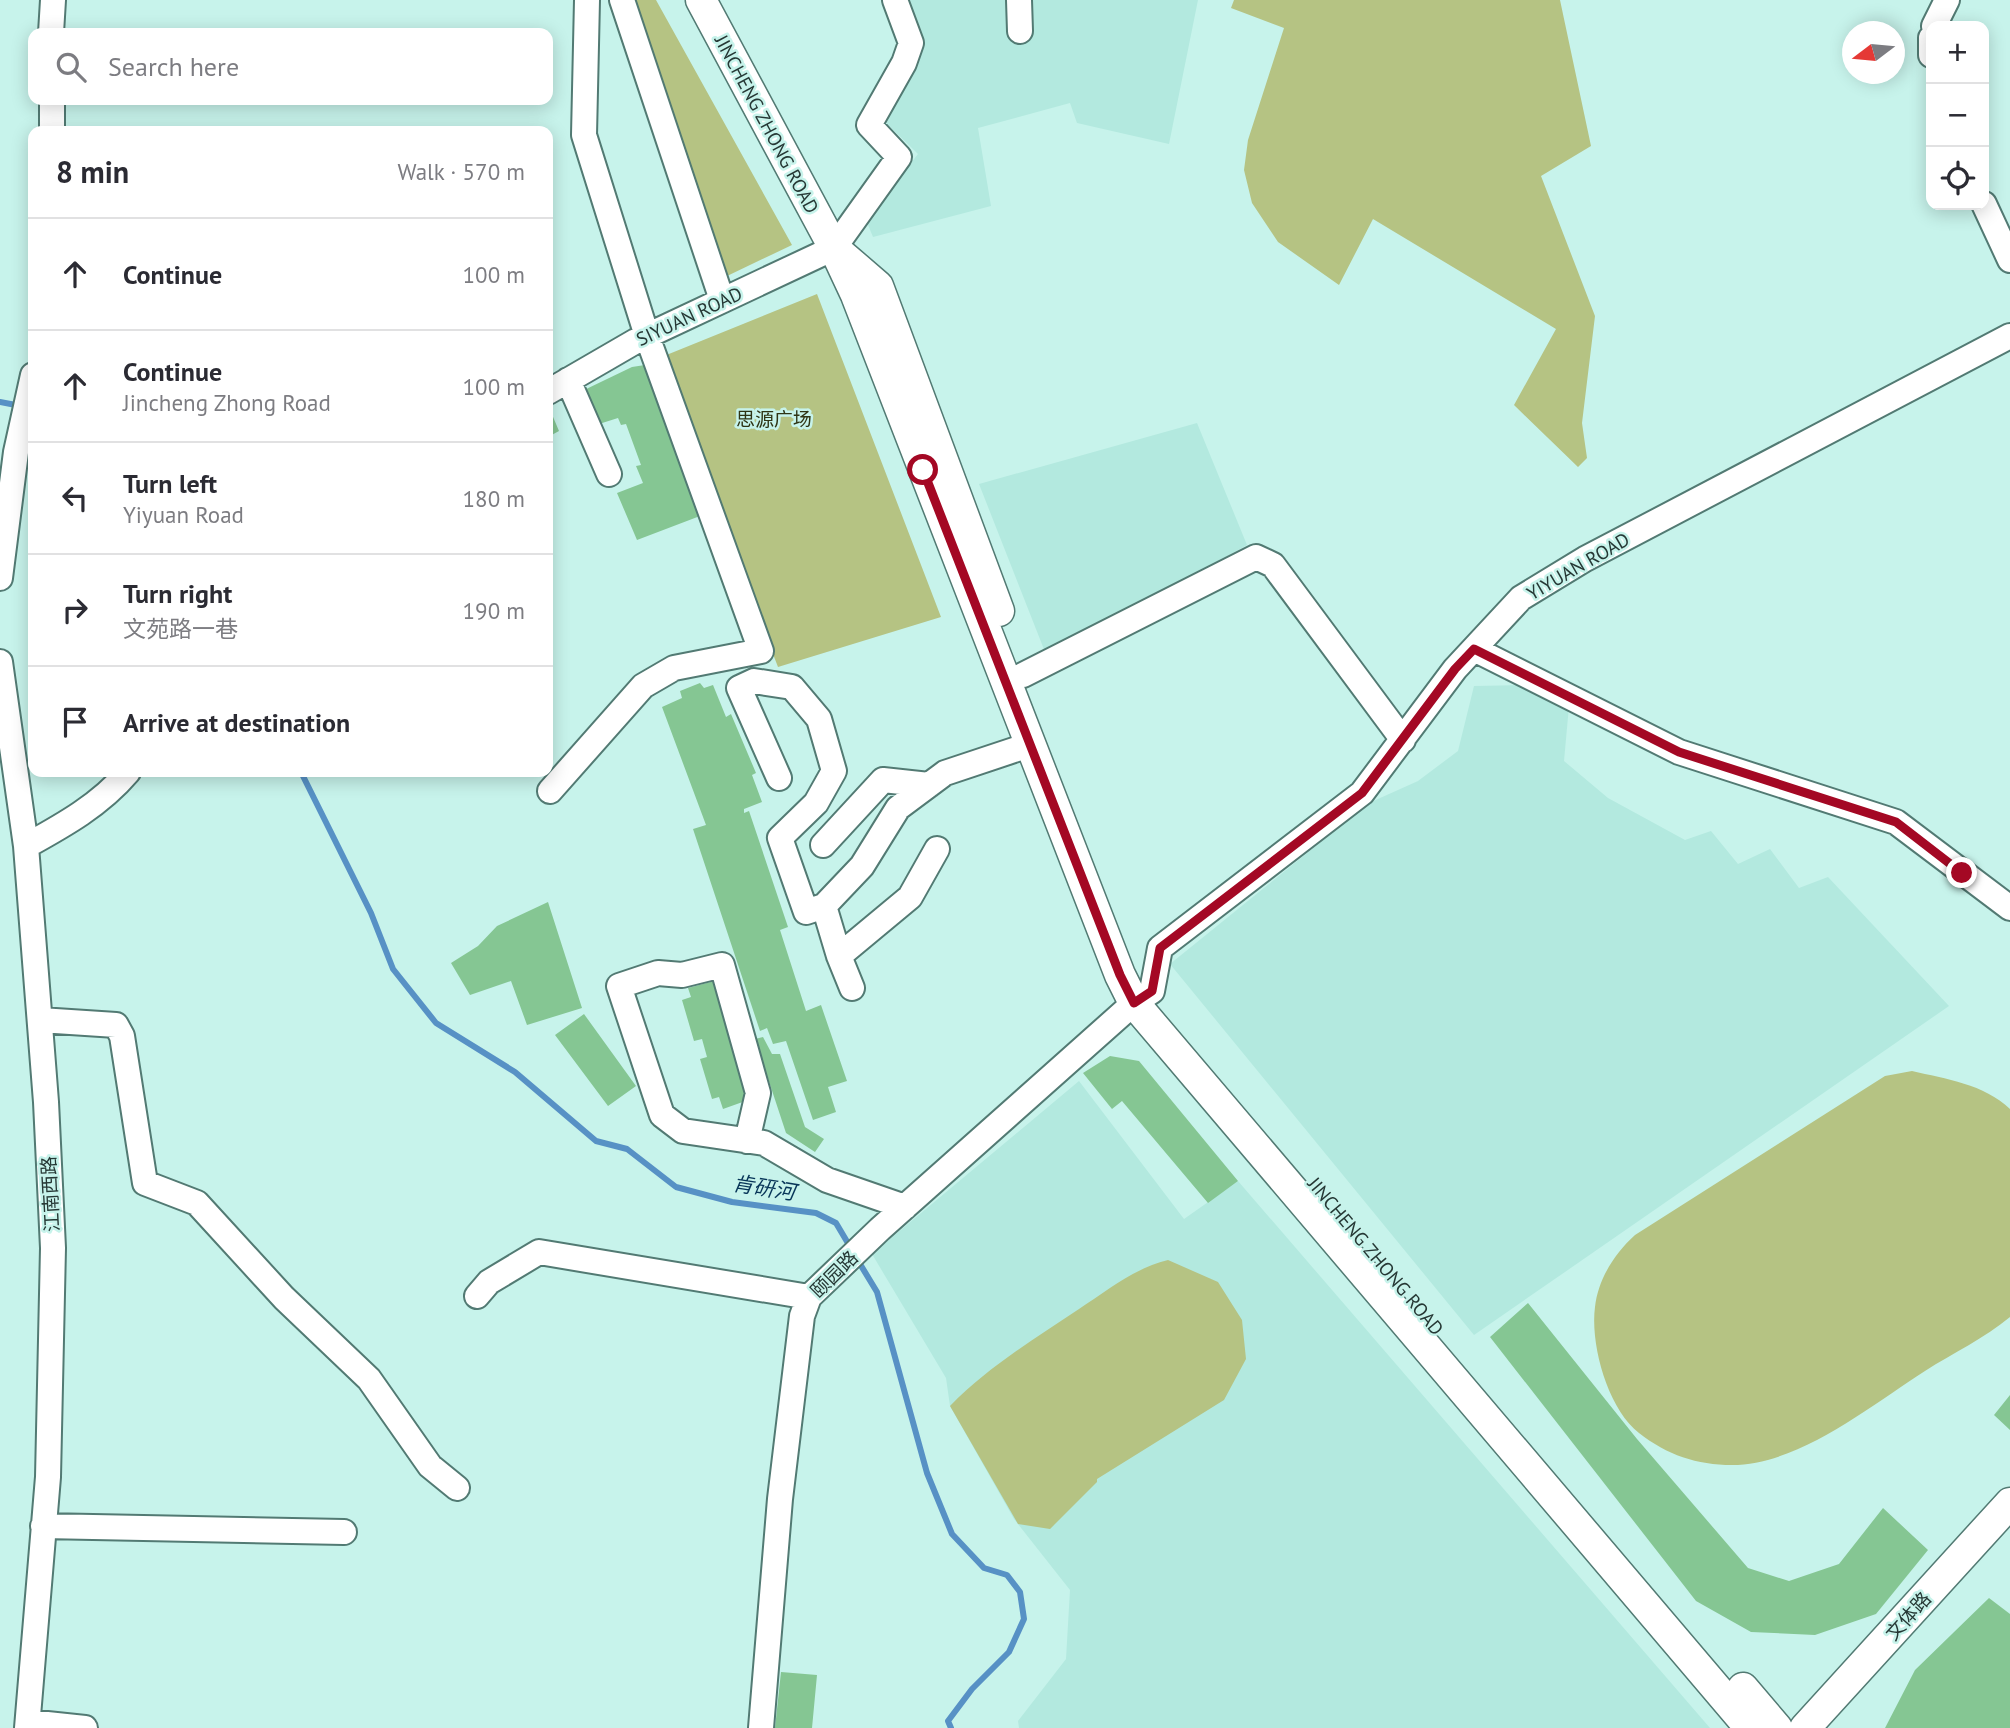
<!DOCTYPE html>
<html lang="en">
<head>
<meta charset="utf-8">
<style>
	body { margin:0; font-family:"PT Sans","Noto Sans SC",sans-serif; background:#f7f7f7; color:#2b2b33 }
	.controls { position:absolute; right:21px; top:21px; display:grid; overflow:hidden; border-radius:14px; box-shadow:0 4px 18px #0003 }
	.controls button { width:63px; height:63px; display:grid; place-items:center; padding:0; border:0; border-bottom:2px solid #e1e1e2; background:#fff; color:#2b2b33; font:35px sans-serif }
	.compass { position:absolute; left:1842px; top:21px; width:63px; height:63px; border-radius:50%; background:#fff; box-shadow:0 4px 18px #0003; rotate:254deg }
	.stop { position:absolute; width:21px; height:21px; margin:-16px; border:5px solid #a40824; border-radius:50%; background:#fff }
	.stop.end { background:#a40824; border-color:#fff; box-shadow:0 2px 7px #0008 }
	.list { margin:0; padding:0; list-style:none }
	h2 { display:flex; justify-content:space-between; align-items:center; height:91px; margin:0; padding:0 28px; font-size:30px }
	h2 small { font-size:23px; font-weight:400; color:#7c7c81 }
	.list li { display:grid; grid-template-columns:46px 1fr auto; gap:21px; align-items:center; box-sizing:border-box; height:112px; padding:0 28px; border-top:2px solid #e1e1e2 }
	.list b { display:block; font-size:26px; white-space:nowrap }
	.list p { margin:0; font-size:23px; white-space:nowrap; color:#7c7c81 }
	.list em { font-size:23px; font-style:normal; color:#7c7c81 }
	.icon { flex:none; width:38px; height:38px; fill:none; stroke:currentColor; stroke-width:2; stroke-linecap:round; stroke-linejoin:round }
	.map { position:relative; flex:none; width:2010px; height:1728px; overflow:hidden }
	.search { position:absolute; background:#fff; box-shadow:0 4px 18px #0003; left:28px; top:28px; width:525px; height:77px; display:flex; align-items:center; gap:18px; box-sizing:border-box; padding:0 24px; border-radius:14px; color:#7c7c81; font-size:26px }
	.panel { position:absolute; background:#fff; box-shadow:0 4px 18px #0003; left:28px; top:126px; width:525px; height:651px; border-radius:14px }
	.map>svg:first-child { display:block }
	.built { fill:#b3e9df }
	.green { fill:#b5c383 }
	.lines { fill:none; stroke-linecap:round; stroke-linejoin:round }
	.stream { stroke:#5791c5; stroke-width:6 }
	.building { fill:#85c693 }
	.minor-casing { stroke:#527a73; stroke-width:28 }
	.major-casing { stroke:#527a73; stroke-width:33 }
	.minor { stroke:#fff; stroke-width:24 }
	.major { stroke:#fff; stroke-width:30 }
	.route { stroke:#a40824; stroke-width:9 }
	.labels { text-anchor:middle; stroke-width:5; stroke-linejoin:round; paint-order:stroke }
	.street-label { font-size:19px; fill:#263835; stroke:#c7f3eb }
	.park-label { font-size:19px; fill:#2e3414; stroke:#c7f3eb }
	.water-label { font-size:21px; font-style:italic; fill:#073558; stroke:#c7f3eb }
</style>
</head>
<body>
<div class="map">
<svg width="2010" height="1728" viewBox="0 0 2010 1728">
	<rect width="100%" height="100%" fill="#c7f3eb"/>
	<path class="built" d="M905,0H1198L1169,144L1077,123L1070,103L978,128L991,206L873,237L866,220L918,154L881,118L901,88Z
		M1197,423L1247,545L1047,657L979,484Z
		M1528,685L1569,706L1564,761L1608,798L1685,840L1711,831L1738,864L1770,849L1799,888L1828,877L1949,1006L1474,1335L1170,964L1369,803L1418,781L1458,751L1474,686Z
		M1079,1081L1184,1219L1238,1181L1710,1728H1019L1018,1721L1066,1659L1070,1590L1014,1519L950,1406L946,1378L872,1254Z"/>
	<path class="green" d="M635,0H656L792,245L725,277Z
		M1234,0H1560L1591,146L1541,176L1595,316L1582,423L1587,458L1578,467L1514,405L1556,329L1373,219L1339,285L1278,242L1252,203L1244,170L1248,140L1284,28L1231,8Z
		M817,294L941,617L778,667L659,358Z
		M1912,1071C1946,1079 1984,1084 2010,1109V1317C1985,1338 1953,1353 1925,1371C1870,1406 1799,1465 1732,1465C1697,1465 1667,1455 1639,1433C1608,1409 1590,1345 1595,1307C1598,1279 1615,1253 1635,1235L1885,1076Z
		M1168,1260L1218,1282L1242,1320L1246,1359L1224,1400L1097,1479V1482L1050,1529L1018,1524L950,1406C988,1367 1034,1339 1079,1309C1108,1290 1135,1268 1168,1260Z"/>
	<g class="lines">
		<path class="stream" d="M0,402L21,406
			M301,772L371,913L393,969L436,1023L515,1072L596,1141L627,1149L676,1187L732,1202L816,1213L836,1223L852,1250
			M857,1259L877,1292L927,1473L952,1534L984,1568L1007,1575L1020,1592L1024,1619L1009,1652L972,1689L948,1721L951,1728"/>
	</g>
	<path class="building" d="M645,365L700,516L637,540L617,493L643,483L636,466L641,465L626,424L621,425L618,418L599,424L580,392L632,367Z
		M548,405L559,431L548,437Z
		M700,683L704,688L713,685L726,717L731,714L756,773L752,775L762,802L744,809V813L749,811L788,927L780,930L806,1011L821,1005L847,1081L828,1087L836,1112L813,1120L786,1041L773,1044L767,1028L760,1031L693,829L706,825L662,707L682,698L680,691Z
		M548,902L582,1008L527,1025L511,981L470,995L451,963L478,946L497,926Z
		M718,980L751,1099L723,1109L719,1097L712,1099L700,1059L707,1057L702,1039L694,1041L682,1000L691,997L688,988Z
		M584,1014L636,1086L608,1106L555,1035Z
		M763,1037L772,1054H780L805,1127L824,1139L815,1152L786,1133L755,1039Z
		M1110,1056L1139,1061L1238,1181L1208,1203L1122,1101L1112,1109L1083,1073Z
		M1528,1303L1637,1439L1748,1568L1789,1581L1839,1564L1883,1508L1928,1550L1876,1614L1815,1635L1751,1632L1696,1601L1490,1337Z
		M2010,1395V1430L1994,1415Z
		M1989,1598L2010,1614V1728H1885L1915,1670Z
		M781,1672L817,1675L812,1728H775Z"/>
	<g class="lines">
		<g class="minor-casing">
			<path id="minor" d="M622,0L722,300
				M1019,0L1020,31
				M1934,26L1947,0
				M51,33L53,0
				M1931,38V55
				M52,100V131
				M1984,204L2010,260
				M568,380L609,474
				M548,392L636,341L834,248L899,157L869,125L904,63L911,43L895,0
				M0,578L16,452L33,375
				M1474,649L1679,752L1896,822L2010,908
				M0,662L26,846L46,1102L53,1248L48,1477L27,1728
				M1023,675L1256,557L1273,565L1403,740
				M779,778L739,688L754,681L792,687L819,719L834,771L816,803L780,838L806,912L824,906L839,956L852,988
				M550,791L643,686L674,668L761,651L647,336L584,135L587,0
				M823,845L883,780L929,785
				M26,846C64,825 100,805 128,772
				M824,906L862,866L898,808L945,773L1029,745
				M839,956L910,897L937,849
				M40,1020L116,1025L122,1036L145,1183L197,1203L284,1298L369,1379L430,1466L457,1488
				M747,1141L758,1093L722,965L682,975L658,973L619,986L662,1115L683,1131L764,1143L827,1180L905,1207
				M477,1296L489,1282L539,1252L809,1297
				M43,1526L344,1532
				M28,1722L85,1728
				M761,1728L780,1499L802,1316L809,1297L880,1229L1134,1003L1152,991L1160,948L1362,793L1455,669L1521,598L1585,559L2010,336"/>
		</g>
		<g class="major-casing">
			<path id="major" d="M701,0L834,248L856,295L1120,975L1134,1003L1750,1728
				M842,255L878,286L999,611
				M1743,1688L1777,1728
				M1805,1728L2010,1503"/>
		</g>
		<use href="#minor" class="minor"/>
		<use href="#major" class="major"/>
	</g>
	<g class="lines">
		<path class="route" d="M923,470L1120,975L1134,1003L1152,991L1160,948L1362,793L1455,669L1474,649L1679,752L1896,822L1962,873"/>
	</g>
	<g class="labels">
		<g class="street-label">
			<text transform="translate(767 124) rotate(62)" y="7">JINCHENG ZHONG ROAD</text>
			<text transform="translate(689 316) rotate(-25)" y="7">SIYUAN ROAD</text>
			<text transform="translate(1578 566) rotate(-30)" y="7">YIYUAN ROAD</text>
			<text transform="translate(50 1194) rotate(-93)" y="7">江南西路</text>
			<text transform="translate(1376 1256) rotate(50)" y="7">JINCHENG ZHONG ROAD</text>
			<text transform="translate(834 1274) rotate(-45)" y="7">颐园路</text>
			<text transform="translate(1908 1616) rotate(-48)" y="7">文体路</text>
		</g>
		<g class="park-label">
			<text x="774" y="426">思源广场</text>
		</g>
		<g class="water-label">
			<text transform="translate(764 1188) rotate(9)" y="7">肯研河</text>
		</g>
	</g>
</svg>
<div class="controls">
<button>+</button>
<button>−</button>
<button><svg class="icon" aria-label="locate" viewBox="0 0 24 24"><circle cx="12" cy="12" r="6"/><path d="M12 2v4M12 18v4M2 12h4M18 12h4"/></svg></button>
</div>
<svg class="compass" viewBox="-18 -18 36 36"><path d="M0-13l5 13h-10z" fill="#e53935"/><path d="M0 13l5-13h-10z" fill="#7c7c81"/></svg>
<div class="stop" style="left:923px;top:470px"></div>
<div class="stop end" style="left:1962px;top:873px"></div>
<div class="search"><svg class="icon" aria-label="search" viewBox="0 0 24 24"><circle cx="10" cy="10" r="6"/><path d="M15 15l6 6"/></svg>Search here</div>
<section class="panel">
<h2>8 min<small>Walk · 570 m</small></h2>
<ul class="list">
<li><svg class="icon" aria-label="ahead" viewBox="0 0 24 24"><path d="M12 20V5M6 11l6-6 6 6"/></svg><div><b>Continue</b></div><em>100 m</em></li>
<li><svg class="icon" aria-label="ahead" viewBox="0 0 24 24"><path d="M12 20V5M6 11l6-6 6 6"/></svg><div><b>Continue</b><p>Jincheng Zhong Road</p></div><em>100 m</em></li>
<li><svg class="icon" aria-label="left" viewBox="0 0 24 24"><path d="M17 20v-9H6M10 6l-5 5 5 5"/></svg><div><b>Turn left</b><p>Yiyuan Road</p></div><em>180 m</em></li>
<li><svg class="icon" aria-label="right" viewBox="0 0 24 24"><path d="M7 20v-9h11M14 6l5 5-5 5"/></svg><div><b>Turn right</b><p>文苑路一巷</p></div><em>190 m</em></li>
<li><svg class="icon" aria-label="arrive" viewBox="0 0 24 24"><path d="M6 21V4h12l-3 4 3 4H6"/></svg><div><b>Arrive at destination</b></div></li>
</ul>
</section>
</div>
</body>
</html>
